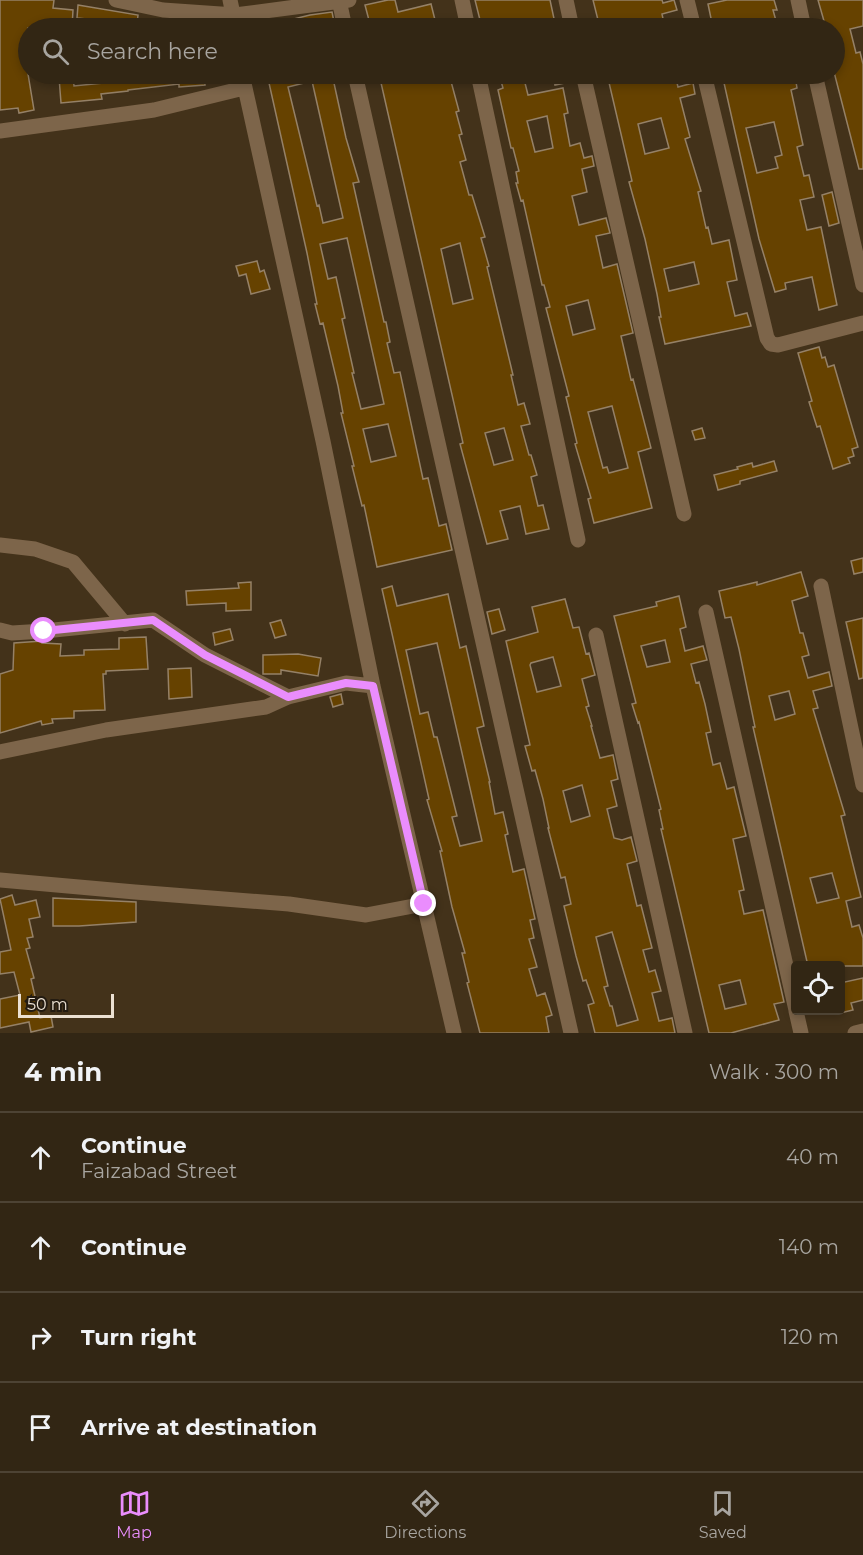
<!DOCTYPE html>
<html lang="en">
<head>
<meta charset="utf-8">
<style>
	body { margin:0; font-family:Montserrat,sans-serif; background:#3d3222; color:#f1f3f6 }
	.controls { position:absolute; right:18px; bottom:18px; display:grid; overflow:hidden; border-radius:6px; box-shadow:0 3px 9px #0003 }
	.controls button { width:54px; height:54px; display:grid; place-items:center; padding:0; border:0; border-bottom:2px solid #4d4334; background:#322614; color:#f1f3f6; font:30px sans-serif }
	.scale { position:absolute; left:18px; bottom:15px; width:96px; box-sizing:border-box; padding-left:6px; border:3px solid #ebe0d2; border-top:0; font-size:16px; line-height:21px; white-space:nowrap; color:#ebe0d2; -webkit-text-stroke:4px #231b11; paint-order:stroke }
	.stop { position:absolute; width:18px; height:18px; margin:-14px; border:4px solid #ea8dfd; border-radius:50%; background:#fff }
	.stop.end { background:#ea8dfd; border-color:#fff; box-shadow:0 2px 6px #0008 }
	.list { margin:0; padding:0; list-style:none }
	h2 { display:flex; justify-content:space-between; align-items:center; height:78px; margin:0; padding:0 24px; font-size:26px }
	h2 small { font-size:20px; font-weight:400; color:#a8a5a0 }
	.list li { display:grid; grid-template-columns:39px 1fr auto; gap:18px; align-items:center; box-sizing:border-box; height:90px; padding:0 24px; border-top:2px solid #4d4334 }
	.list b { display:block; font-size:22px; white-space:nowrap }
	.list p { margin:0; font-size:20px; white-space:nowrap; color:#a8a5a0 }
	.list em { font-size:20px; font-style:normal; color:#a8a5a0 }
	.icon { flex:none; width:33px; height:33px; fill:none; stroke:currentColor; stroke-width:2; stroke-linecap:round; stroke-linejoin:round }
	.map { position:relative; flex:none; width:863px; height:1033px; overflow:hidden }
	.search { position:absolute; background:#322614; box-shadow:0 3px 9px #0003; left:18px; right:18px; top:18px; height:66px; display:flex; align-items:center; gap:15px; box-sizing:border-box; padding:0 21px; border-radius:33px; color:#a8a5a0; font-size:22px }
	.sheet { height:438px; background:#322614 }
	nav { display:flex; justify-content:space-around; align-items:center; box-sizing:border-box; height:84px; border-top:2px solid #4d4334; background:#322614; font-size:16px; color:#a8a5a0 }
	nav a { display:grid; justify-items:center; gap:3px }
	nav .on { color:#ea8dfd }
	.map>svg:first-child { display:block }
	.building { fill:#664200; stroke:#958167; stroke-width:1.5; fill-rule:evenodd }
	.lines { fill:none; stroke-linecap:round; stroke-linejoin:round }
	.minor { stroke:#7d654a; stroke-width:15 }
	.route { stroke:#ea8dfd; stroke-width:8 }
</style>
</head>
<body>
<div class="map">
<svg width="863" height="1033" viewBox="0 0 863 1033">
	<rect width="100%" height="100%" fill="#43321a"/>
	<path class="building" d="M0,0H54L53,8L73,10L72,28H28V74L34,110L19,113L18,108L0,110Z
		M388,0H395L398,12L431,4L437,28H371L365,5Z
		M475,0H550L556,28H482Z
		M593,0H662L663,3L674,0L677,10L662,14L665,28H600Z
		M727,0H774L777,10H773L778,28H713L708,4Z
		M818,0H863V26L850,29L856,53L860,52L863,64V169H859L834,72V28H826Z
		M78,5L138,15L137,24L77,18Z
		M332,12L334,22L325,24L326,28H273V24L310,15Z
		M112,74H204L205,85L179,87V84L128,90V91L101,94L102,99L61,103L59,77L73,76L74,86L113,82Z
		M267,74H332L346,138L359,182L353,183L384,322H386L390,342L387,343L394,373L400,372L423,479L428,478L439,526L446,524L452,550L377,567L364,505L362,506L352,466H354L341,413H343L338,386L323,323L320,324L315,304H317L307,253ZM312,81L343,218L323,223L319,205L317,206L288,87ZM347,238L384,404L361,409L352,373H354L342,319L345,318L336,277L328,279L320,244ZM388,424L396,456L371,462L363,429Z
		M379,74H449L459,111L456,112L462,134L459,135L466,160L460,162L469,195H472L485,237L481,238L489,266L487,267L513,375H511L518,405L524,403L530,424L521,426L529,455H531L537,475L531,477L538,506L543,505L549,529L526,534L520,506L500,511L508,539L487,544L460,444L463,443ZM460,243L473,299L453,304L441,249ZM504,428L513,460L494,465L485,433Z
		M553,74H574L575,81L555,85Z
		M607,74H675L678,87L693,83L695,94L680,98L690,137L685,139L701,191L698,192L706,228L708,227L712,244L729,240L737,280L727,282L735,316L747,313L751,326L665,344L659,317H661L657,294L645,239L629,182L632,181ZM661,118L669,148L645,154L638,124ZM694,262L699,284L669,291L664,269Z
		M722,74H806V79L796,82L797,88L791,90L803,145L797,147L804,176L809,175L814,197L800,200L807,230L821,227L837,305L819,310L812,277L785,283L786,289L775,292L759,239ZM774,122L782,155L775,157L778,168L757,173L746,128Z
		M523,75L528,95L563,88L568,113L564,114L570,146L580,143L584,158L592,156L594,166L582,169L587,192L572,196L579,225L606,218L610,233L596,236L603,268L617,264L633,333L621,336L631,380L633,379L651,448L638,452L652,508L594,523L588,499L591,498L575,444L577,443L566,397L569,396L546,308L550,307L544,285H542L523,200L521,201L516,183H518L516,172L519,171L513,148H511L498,90L503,88L501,81ZM547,116L553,148L535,152L527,121ZM588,300L595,329L573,335L566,306ZM612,406L628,468L609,473L607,467L603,468L588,412Z
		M832,192L839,223L829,226L822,195Z
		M257,261L260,272L264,270L270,289L251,294L246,274L239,276L236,266Z
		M819,347L822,358L825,357L828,367L834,365L858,447L852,449L854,456L848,458L850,463L833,469L820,426L817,427L809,402L812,401L798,353Z
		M702,428L705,438L695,440L692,431Z
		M774,461L777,471L740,481V484L718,490L714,475L738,469L737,467L752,463L753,467Z
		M863,558V572L854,574L851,561Z
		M801,572L808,596L792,601L800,633H803L809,655L802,657L808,678L829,672L832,686L813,691L818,708L813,709L845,815L841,816L861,897L846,901L852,927L859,925L863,938V966H808L753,727H755L739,649L731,617L725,618L719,591L757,582V585ZM789,691L795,714L775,720L769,696ZM832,873L839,898L817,903L810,878Z
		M251,582V610L226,611V603L187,605L186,591L239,588L238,583Z
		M392,586L397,606L448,594L460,648L466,646L484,726L477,728L490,782H489L495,814L503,812L508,834L505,835L513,872L524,869L535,919L530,920L534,938L529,939L537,967L529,969L537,996L545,993L552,1015L546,1017L549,1033H480L467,983L469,982L462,953H465L452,907L440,851H442L427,800L429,799L382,589ZM437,643L482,841L460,846L452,817L457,816L437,737H434L428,712L420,714L406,650Z
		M679,596L686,627L680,629L685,651L703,646L707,660L691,664L696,683L699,682L705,704L711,732L706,733L713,765L720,763L727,789L734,787L746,836L733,839L744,890L739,891L744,914L763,910L784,1002L774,1004L779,1020L731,1033H709L661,829H663L659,810L661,809L639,722L638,723L632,704L636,703L614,616L657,606L656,602ZM665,640L670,662L647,667L641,646ZM740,980L746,1004L725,1009L719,985Z
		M565,599L573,628L579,627L586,654L589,653L595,675L582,679L589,706L586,707L592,726H591L600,758L613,755L618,779L611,781L617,806L607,809L614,838L622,840L631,837L637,861L627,864L637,906L641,905L652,948L643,950L649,972L655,970L661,991L652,993L659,1021L672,1018L675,1033H595L588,1005L594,1003L586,980L583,981L576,956L564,906L571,904L565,877L561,878L548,828H549L543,799L535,770L532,771L525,746L530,745L506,641L538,632L532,607ZM553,657L561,686L537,692L530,665L531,663ZM582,785L590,816L571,822L563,791ZM612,932L638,1020L617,1026L612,1006H610L604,987L608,986L596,937Z
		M499,609L505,630L492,634L487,612Z
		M863,618V678L859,679L846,622Z
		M281,620L286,635L275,638L270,623Z
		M230,629L233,640L215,645L213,633Z
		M146,637L148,669L106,671V674H103L105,710L74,711V718L52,719L53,723L42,725L41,721L0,733V674L13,670L14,643L42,641V643L61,644L60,656L84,655V650L119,649V638Z
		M298,654L321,658L318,676L281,670V674H263V655Z
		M191,668L192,697L169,699L168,669Z
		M341,694L343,704L333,707L330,697Z
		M12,895L15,905L36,900L40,917L29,919L33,937L27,938L30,948L26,949L34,978L31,979L40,1018L51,1016L53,1027L31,1032L29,1022L0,1028V999L20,995L14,972L0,974V952L11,950L0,899Z
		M53,898L136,902V922L79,926H53Z
		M863,978V1000L851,1003L853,1010L840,1013V983Z"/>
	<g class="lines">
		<path class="minor" d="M116,0L163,10L235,15L349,0
			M230,0L236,28
			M339,0L345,28
			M462,0L468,28
			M566,0L572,28
			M687,0L694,28
			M798,0L804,28
			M242,74L323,441L373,686L454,1033
			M355,74L571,1033
			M478,74L578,540
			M583,74L684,514
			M704,74L767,338L771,344L778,345L863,323
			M815,74L863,285
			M0,131L154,110L244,88
			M0,545L35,549L73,562L125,624
			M821,586L863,785
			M706,612L796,1010
			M0,630L12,633L44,631L153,620L205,655L288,697
			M596,635L685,1033
			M0,752L106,730L266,707L288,697L346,683L373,686
			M0,880L135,892L289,904L366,915L424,904
			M796,1011L801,1033
			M855,1033L863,1031"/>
	</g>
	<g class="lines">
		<path class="route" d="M44,631L153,620L205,655L288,697L346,683L373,686L424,904"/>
	</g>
</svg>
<div class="controls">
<button><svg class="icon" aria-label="locate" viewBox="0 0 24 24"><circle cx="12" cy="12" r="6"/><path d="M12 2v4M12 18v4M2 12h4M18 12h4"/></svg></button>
</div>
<div class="scale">50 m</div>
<div class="stop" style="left:44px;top:631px"></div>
<div class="stop end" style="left:424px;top:904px"></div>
<div class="search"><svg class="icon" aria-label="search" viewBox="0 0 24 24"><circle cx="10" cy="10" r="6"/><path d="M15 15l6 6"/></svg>Search here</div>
</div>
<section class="sheet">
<h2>4 min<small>Walk · 300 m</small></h2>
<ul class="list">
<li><svg class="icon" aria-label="ahead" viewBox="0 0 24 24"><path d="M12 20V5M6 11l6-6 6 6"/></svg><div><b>Continue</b><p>Faizabad Street</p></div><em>40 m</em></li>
<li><svg class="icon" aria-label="ahead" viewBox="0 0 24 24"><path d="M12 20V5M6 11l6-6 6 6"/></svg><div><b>Continue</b></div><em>140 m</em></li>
<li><svg class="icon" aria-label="right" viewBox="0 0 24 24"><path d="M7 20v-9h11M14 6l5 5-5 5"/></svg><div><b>Turn right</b></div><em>120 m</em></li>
<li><svg class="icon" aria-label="arrive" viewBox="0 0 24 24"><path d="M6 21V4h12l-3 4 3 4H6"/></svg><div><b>Arrive at destination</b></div></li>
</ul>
</section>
<nav>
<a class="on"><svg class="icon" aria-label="map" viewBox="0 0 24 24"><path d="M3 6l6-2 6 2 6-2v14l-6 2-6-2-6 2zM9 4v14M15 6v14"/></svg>Map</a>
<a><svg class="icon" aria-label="directions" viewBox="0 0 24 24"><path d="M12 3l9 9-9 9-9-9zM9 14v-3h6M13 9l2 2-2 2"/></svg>Directions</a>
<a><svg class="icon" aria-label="saved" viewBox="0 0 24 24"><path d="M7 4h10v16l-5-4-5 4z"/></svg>Saved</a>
</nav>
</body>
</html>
